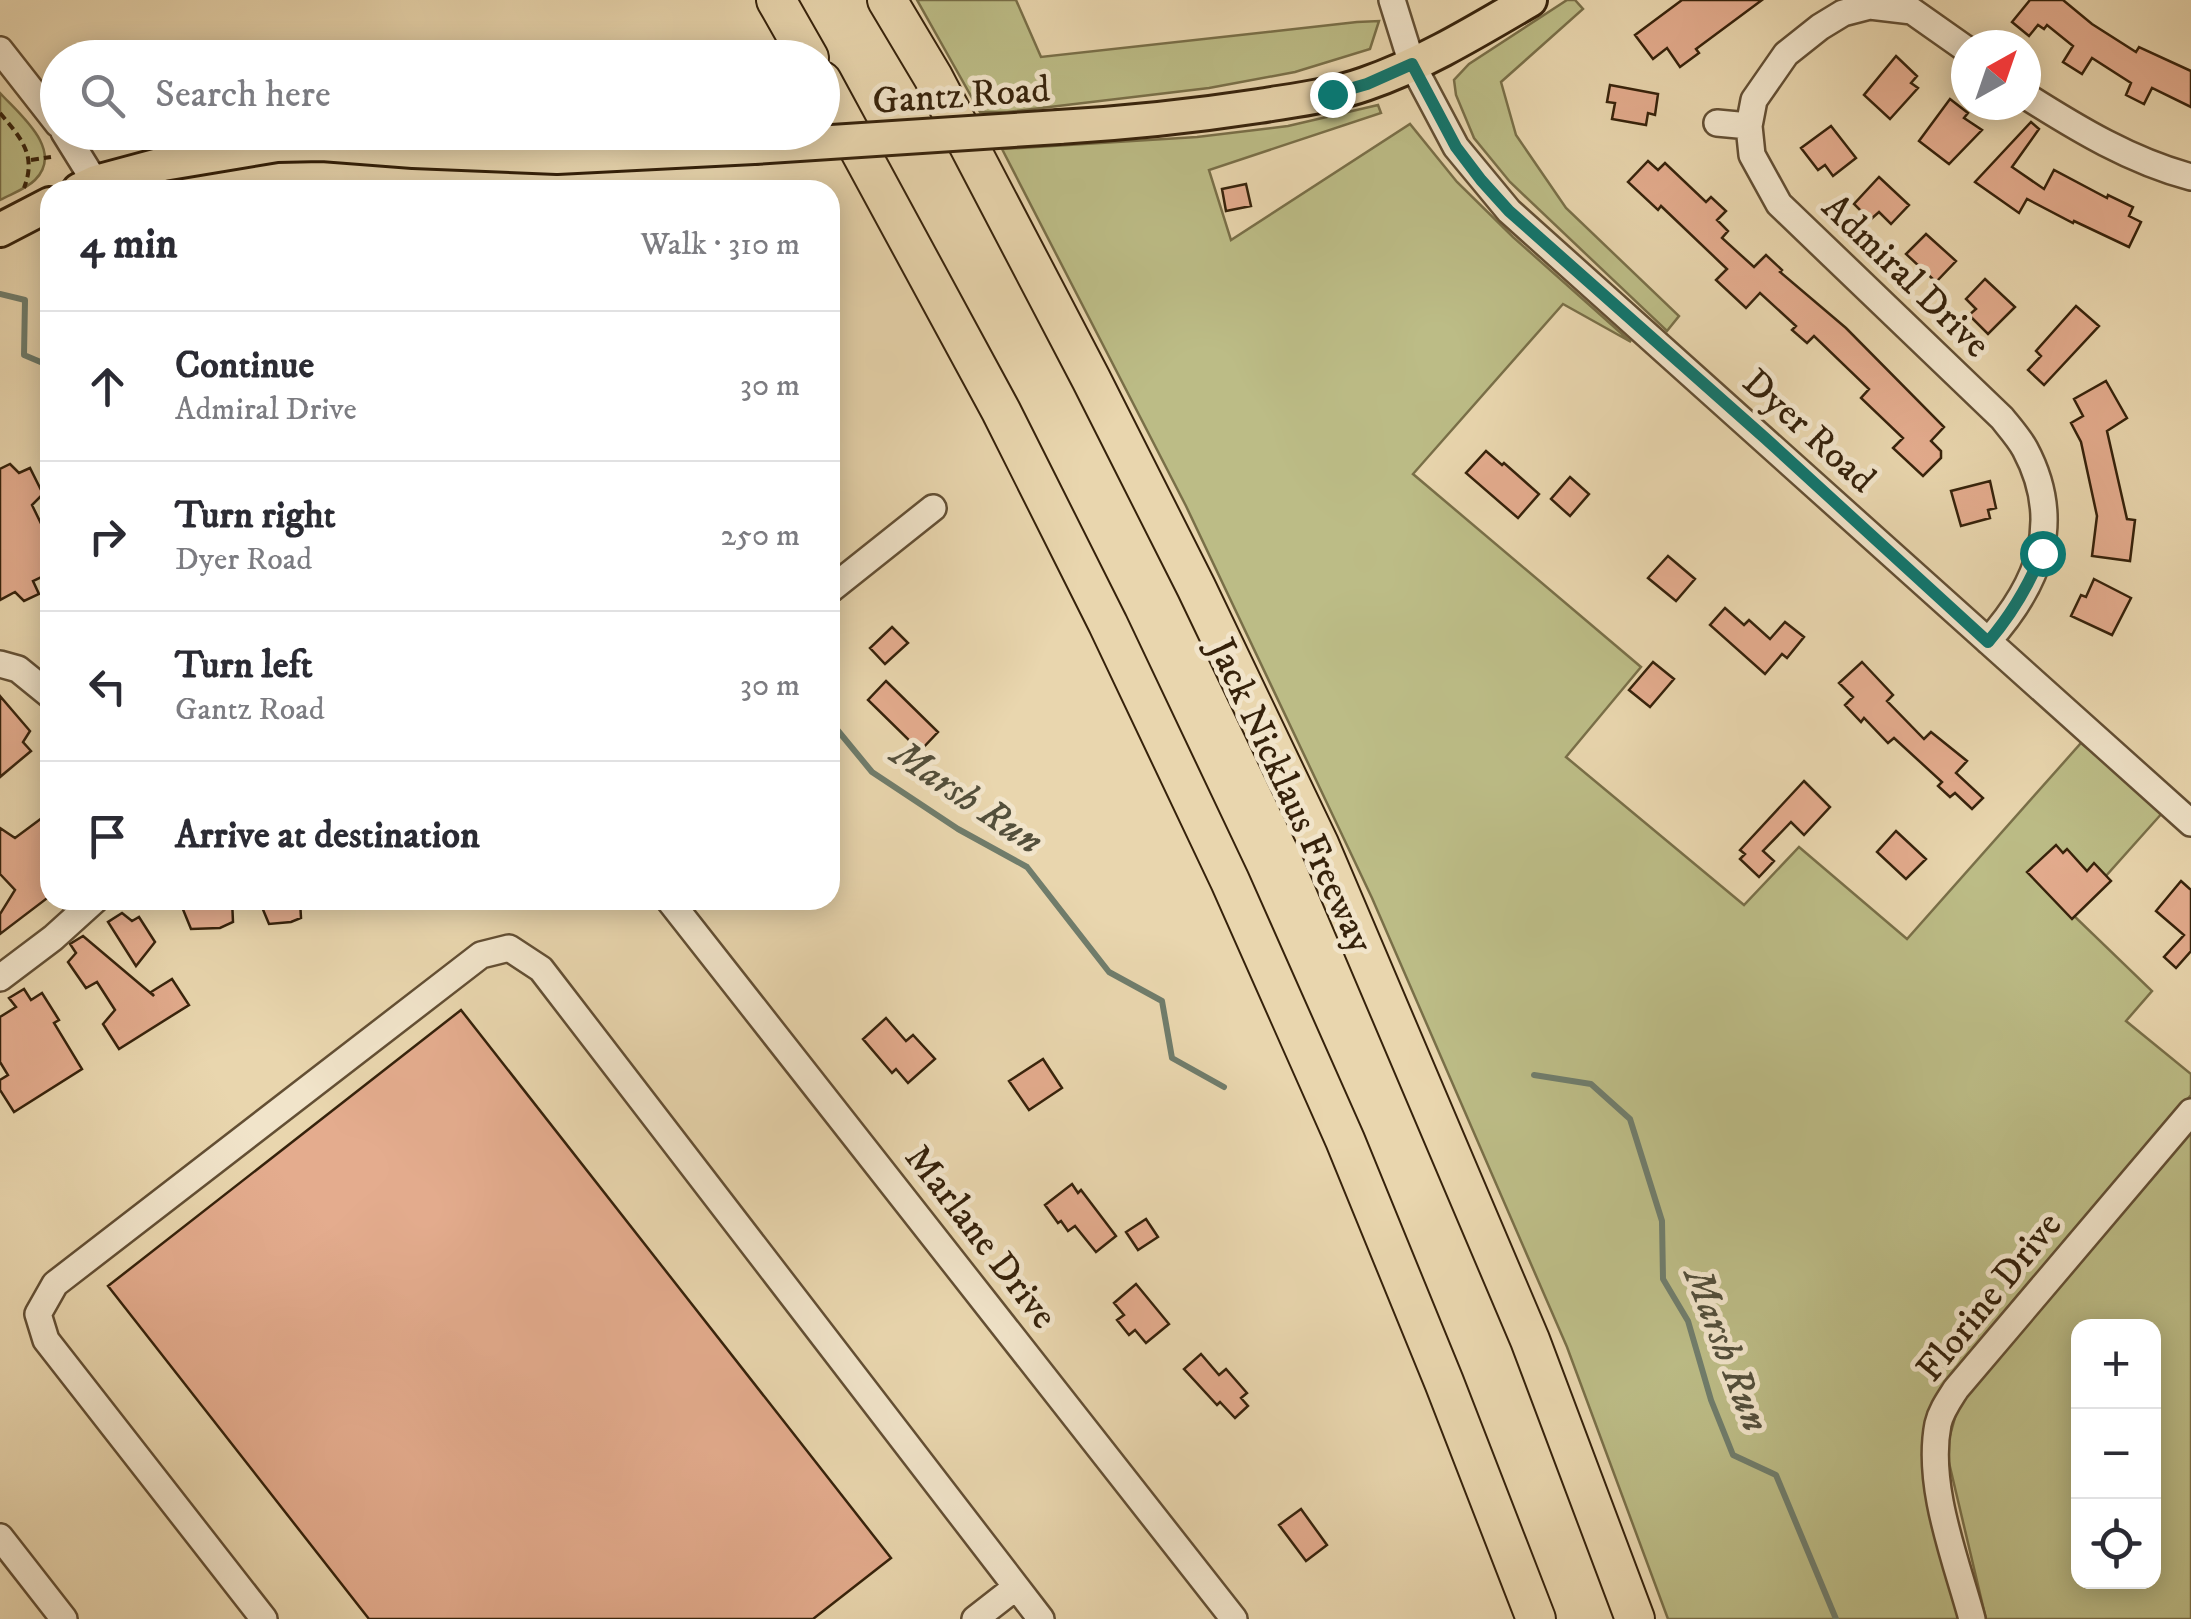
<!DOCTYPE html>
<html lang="en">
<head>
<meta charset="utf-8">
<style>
	body { margin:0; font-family:"IM FELL DW Pica",serif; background:#f2f2f3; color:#2b2b33 }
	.controls { position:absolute; right:30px; bottom:30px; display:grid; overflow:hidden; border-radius:20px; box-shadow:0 5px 25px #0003 }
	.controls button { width:90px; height:90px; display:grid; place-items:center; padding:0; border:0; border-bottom:2px solid #e1e1e2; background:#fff; color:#2b2b33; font:50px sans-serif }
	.compass { position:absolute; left:1951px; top:30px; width:90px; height:90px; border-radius:50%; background:#fff; box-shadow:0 5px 25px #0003; rotate:40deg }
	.stop { position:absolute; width:30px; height:30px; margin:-22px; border:8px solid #0f766e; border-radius:50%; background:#fff }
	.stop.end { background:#0f766e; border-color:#fff; box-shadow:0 2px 10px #0008 }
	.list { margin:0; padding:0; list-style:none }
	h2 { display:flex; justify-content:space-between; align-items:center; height:130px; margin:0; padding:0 40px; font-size:42px }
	h2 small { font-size:32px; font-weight:400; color:#7c7c81 }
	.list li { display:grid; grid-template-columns:65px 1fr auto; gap:30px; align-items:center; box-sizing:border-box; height:150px; padding:0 40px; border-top:2px solid #e1e1e2 }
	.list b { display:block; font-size:38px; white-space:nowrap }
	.list p { margin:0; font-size:32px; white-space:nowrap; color:#7c7c81 }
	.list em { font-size:32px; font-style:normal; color:#7c7c81 }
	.icon { flex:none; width:55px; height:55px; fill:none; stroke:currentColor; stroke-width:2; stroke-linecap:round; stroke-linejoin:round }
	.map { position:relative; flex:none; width:2191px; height:1619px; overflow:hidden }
	.search { position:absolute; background:#fff; box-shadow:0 5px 25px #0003; left:40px; top:40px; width:800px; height:110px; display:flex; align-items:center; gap:25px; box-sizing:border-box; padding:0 35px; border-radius:55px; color:#7c7c81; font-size:38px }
	.panel { position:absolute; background:#fff; box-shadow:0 5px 25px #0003; left:40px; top:180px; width:800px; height:730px; border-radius:30px }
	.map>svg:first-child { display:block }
	.green { fill:#bcbc86; stroke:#796f48; stroke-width:2.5; fill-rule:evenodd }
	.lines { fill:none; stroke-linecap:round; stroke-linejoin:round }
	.stream { stroke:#707d6c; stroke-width:6 }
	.building { fill:#e4ac8e; stroke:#36220b; stroke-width:2.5 }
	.minor-casing { stroke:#634f34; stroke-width:30 }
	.major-casing { stroke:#36220b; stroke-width:38 }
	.highway-casing { stroke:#36220b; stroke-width:42 }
	.path { stroke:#36220b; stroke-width:4; stroke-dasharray:8 5; stroke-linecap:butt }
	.minor { stroke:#f1e4ca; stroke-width:25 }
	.major { stroke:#e9d6ae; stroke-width:32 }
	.highway { stroke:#e9d6ae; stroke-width:38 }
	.major-bridge-casing { stroke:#36220b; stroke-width:38; stroke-linecap:butt }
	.major-bridge { stroke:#e9d6ae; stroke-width:32 }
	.route { stroke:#0f766e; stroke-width:12 }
	.labels { text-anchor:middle; stroke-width:10; stroke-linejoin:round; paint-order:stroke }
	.street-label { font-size:38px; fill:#36220b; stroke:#f1e4ca }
	.water-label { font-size:40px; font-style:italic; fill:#534f3b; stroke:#f1e4ca }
</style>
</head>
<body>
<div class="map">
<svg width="2191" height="1619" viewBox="0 0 2191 1619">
	<rect width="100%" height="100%" fill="#e9d6ae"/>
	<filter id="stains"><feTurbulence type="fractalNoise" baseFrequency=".002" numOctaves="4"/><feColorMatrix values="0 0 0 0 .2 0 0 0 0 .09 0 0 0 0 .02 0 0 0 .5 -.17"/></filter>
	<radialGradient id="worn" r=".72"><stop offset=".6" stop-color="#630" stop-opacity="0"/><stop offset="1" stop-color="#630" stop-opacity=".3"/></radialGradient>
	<path class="green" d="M917,0H1016L1041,57L1357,22L1379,21L1370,49L1295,72L1209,88L1007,112H980Z
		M1567,0H1575L1583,9L1501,82L1516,135L1566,208L1679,316L1667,331L1510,182L1474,138L1456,95L1454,80L1469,64Z
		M0,93C19,114 65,150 35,180C26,189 11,194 0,200Z
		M1378,105L1381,113L1209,170L1231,240L1410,124L1457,182L1513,237L1631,342L1563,304L1413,474L1641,667L1566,757L1744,905L1799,847L1907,939L2081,743L2164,811L2072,914L2152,991L2126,1021L2191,1074V1095L1964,1368L1932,1416L1922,1455L1959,1619H1668L1567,1347L1372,898L1186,506L1002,149L1197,137L1288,126Z
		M2191,1128V1619H1986L1946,1450L1959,1403ZM2078,1326H2154V1582H2078Z"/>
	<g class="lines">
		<path class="stream" d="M0,294L25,300L24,355L50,366
			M830,721L872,772L958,829L1027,867L1109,972L1162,1001L1172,1058L1224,1087
			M1534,1075L1591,1084L1630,1119L1662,1221L1663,1279L1688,1321L1711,1400L1733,1455L1776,1475L1836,1619"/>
	</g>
	<path class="building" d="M1682,0H1762L1696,49L1699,53L1680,67L1667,48L1653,59L1635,35Z
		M2030,0H2063L2092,24L2136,52L2139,47L2191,71V107L2152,88L2144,104L2126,95L2131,83L2092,58L2082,74L2063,62L2073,46L2047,25L2044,29L2038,25L2029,36L2012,22Z
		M1896,56L1917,76L1911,83L1918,88L1890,119L1864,95Z
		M1610,85L1658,94L1655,115L1648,113L1646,125L1612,119L1615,103L1607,102Z
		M1950,99L1968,113L1964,118L1982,130L1949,164L1919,141Z
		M2031,122L2039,129L2012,167L2044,189L2054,170L2107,198L2108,195L2133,207L2129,216L2141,222L2129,247L2074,221L2073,223L2027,199L2019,213L1975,182Z
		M1831,126L1856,158L1833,176L1825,165L1818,170L1801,148Z
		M1648,161L1658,170L1665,163L1706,202L1711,197L1726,211L1717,220L1728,231L1722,238L1754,267L1766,255L1782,270L1780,272L1846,328L1944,427L1931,441L1941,451V458L1923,476L1893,448L1903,438L1861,398L1869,389L1814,336L1807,343L1792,330L1796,326L1760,293L1746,308L1716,280L1727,269L1661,206L1658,210L1628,182Z
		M1879,177L1909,205L1891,224L1879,212L1870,220L1854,204Z
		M1246,184L1251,206L1226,211L1222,189Z
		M1926,234L1956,261L1936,282L1906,254Z
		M1985,279L2015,307L1988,334L1969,315L1976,309L1966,299Z
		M2076,306L2099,326L2044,385L2028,370L2041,356L2036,351Z
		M2106,381L2127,418L2107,431L2127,519L2135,520L2130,561L2092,556L2097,516L2081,442L2071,423L2083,416L2074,399Z
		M1486,451L1502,465L1504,463L1539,494L1518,518L1466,473Z
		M10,464L19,473L30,468L43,494L32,505L50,542V573L33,581L39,594L24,601L15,592L0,600V469Z
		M1570,477L1589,494L1570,516L1551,499Z
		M1990,481L1996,508L1988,510L1990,518L1961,526L1951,491Z
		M1668,556L1695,579L1676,601L1648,578Z
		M2094,579L2131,598L2112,635L2071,616L2081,595L2086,597Z
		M1725,608L1744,625L1749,620L1770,639L1785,622L1804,637L1787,658L1782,654L1765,674L1710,625Z
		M892,627L908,643L885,664L870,648Z
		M1653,662L1674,679L1650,707L1629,690Z
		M1862,662L1893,695L1887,701L1924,739L1931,732L1967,761L1956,773L1983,798L1972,809L1955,793L1950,797L1938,786L1942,782L1894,738L1888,743L1864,718L1861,722L1845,705L1853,697L1839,683Z
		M886,681L938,732L920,751L868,700Z
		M0,696L30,731L23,742L31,751L0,777Z
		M1804,781L1830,807L1804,835L1791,822L1763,851L1774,861L1759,877L1740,859L1745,854L1740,850Z
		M50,812V896L0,934V914L15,890L0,874V828L15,838Z
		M1896,831L1926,859L1906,879L1877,852Z
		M2056,845L2063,853L2067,849L2087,871L2094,863L2111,881L2072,919L2027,872Z
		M2181,881L2191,890V951L2176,968L2164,957L2184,935L2156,911Z
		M199,900H232L233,922L220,928L191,929L182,907Z
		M259,900H300L301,918L291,922L269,924Z
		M122,913L132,921L139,917L155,942L136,966L108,922Z
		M83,936L154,996L151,992L172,979L189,1005L119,1049L103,1024L115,1010L97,982L86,988L68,962L76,953L70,944Z
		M24,989L31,1000L42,993L59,1020L54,1023L82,1069L14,1112L0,1090V1080L8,1075L0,1062V1017L16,1007L9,998Z
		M461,1010L891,1558L813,1619H369L108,1286Z
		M886,1018L906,1041L913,1035L935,1059L908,1083L896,1069L892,1073L863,1039Z
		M1043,1059L1062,1088L1029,1110L1009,1081Z
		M1072,1184L1078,1193L1081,1190L1116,1236L1096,1252L1075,1226L1068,1231L1061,1221L1058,1223L1045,1205Z
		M1146,1219L1158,1237L1138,1250L1126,1232Z
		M1136,1284L1169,1324L1146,1343L1135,1330L1129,1335L1117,1320L1124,1315L1114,1303Z
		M1201,1354L1219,1375L1226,1369L1247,1393L1241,1398L1248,1406L1235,1418L1220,1402L1217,1405L1184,1369Z
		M1301,1509L1327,1545L1306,1561L1279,1525Z"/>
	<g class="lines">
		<g class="minor-casing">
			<path id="minor" d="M1392,0L1412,64L1456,147L1509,211L2191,823
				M1966,49L1912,11L1870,6L1843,13L1820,27L1786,54L1754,100L1749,126L1752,155L1779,204L2002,418C2010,428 2019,438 2025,449C2064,522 2039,584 1988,641
				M0,50L58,124
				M2026,96C2078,129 2131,161 2191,177
				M1717,123L1749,126
				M64,132L100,190
				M830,590L933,508
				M0,664L18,669L50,695
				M669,900L1234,1619
				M0,978L53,938L95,900
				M0,1537L64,1619
				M264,1619L46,1340L38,1314L55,1284L481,955L509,948L541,969L1041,1619
				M975,1619L1016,1587
				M1972,1619C1956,1560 1926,1486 1938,1424C1941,1411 1949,1400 1956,1389L2191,1112"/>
		</g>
		<g class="major-casing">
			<path id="major" d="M1059,127C1127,123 1193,116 1259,106C1295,100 1331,96 1365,84C1423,64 1477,31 1530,0
				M79,190L96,182L163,164L277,145L322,144L413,151L557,157L754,147
				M0,230L50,204"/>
		</g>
		<g class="highway-casing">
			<path id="highway" d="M776,0L809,58
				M887,0L933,77L1091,379L1196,587L1319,844L1530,1340L1635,1619
				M822,81L1001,411L1108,624L1230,881L1345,1140L1444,1382L1536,1619"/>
		</g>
		<path class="path" d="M0,113C21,138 37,155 24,188
			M31,160L51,157"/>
		<use href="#minor" class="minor"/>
		<use href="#major" class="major"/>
		<use href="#highway" class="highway"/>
		<g class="major-bridge-casing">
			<path id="major-bridge" d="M754,147L1059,127"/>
		</g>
		<use href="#major-bridge" class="major-bridge"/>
	</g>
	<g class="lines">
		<path class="route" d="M1332,94L1367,84L1412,64L1456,147L1481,180L1509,211L1765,438L1988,642C2012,614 2028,587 2042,553"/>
	</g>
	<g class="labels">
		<g class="street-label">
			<text transform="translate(961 94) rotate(-4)" y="13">Gantz Road</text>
			<text transform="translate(1907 275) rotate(44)" y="13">Admiral Drive</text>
			<text transform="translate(1810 430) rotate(42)" y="13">Dyer Road</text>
			<text transform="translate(1292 795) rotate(65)" y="13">Jack Nicklaus Freeway</text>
			<text transform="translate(982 1236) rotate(52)" y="13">Marlane Drive</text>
			<text transform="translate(1988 1296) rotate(-51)" y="13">Florine Drive</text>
		</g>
		<g class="water-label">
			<text transform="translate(968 796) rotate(34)" y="14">Marsh Run</text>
			<text transform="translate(1728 1349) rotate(69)" y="14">Marsh Run</text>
		</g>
	</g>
	<rect width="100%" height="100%" filter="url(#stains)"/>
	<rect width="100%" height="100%" fill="url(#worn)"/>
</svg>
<div class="controls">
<button>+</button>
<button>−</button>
<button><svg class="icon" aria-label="locate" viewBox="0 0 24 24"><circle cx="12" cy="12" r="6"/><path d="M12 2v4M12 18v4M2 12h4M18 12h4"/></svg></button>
</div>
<svg class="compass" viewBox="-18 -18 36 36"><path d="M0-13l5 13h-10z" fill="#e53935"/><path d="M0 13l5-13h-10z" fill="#7c7c81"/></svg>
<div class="stop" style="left:2042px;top:553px"></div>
<div class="stop end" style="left:1332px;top:94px"></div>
<div class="search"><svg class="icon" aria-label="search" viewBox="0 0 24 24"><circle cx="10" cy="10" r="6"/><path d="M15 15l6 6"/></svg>Search here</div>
<section class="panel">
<h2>4 min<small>Walk · 310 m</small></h2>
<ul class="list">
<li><svg class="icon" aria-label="ahead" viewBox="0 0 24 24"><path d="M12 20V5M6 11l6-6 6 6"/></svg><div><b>Continue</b><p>Admiral Drive</p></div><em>30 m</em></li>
<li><svg class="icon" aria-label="right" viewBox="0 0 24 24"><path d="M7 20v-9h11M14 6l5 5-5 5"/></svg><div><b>Turn right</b><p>Dyer Road</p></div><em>250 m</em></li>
<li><svg class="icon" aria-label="left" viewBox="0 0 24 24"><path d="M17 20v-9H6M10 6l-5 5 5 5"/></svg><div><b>Turn left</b><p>Gantz Road</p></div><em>30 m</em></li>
<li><svg class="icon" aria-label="arrive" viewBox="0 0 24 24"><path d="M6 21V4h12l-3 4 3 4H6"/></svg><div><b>Arrive at destination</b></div></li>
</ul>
</section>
</div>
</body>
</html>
